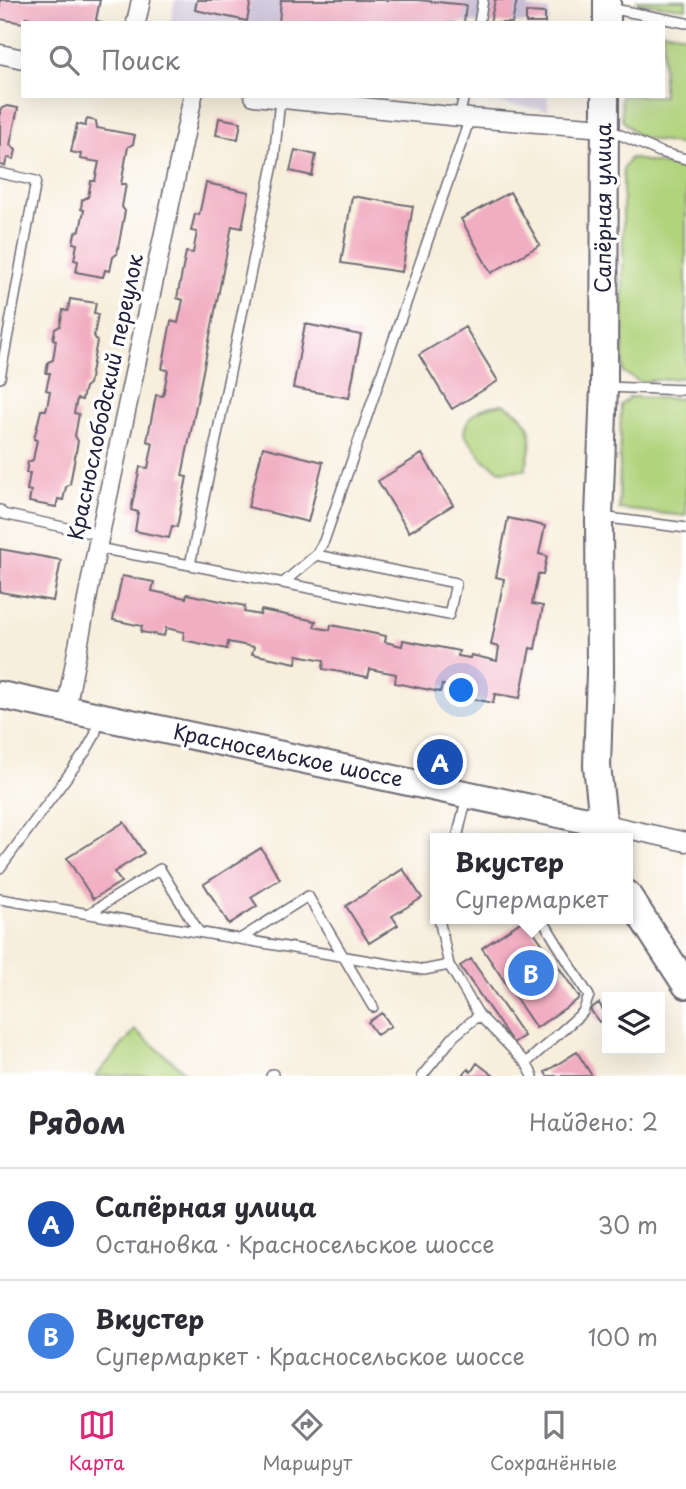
<!DOCTYPE html>
<html lang="ru">
<head>
<meta charset="utf-8">
<style>
	body { margin:0; font-family:"Playpen Sans",sans-serif; background:#f7f7f7; color:#2b2b33 }
	.controls { position:absolute; right:21px; bottom:21px; display:grid; overflow:hidden; border-radius:0px; box-shadow:0 7px 28px #0002 }
	.controls button { width:63px; height:63px; display:grid; place-items:center; padding:0; border:0; border-bottom:2px solid #e1e1e2; background:#fff; color:#2b2b33; font:35px sans-serif }
	.you { position:absolute; left:462px; top:691px; width:24px; height:24px; margin:-18px; border:5px solid #fff; border-radius:50%; background:#1a73e8; box-shadow:0 0 0 10px #1a73e833 }
	.badge { display:grid; place-items:center; width:46px; height:46px; border-radius:50%; background:#db2777; color:#fff; font-size:23px; font-weight:700 }
	.pin { position:absolute; translate:-50% -50%; border:4px solid #fff; box-shadow:0 2px 7px #0006 }
	.popup { position:absolute; left:430px; top:833px; width:203px; height:91px; box-sizing:border-box; display:grid; place-content:center; border-radius:0px; background:#fff; filter:drop-shadow(0 2px 5px #0005); font-size:23px; white-space:nowrap; color:#7c7c81 }
	.popup b { font-size:26px; color:#2b2b33 }
	.popup::after { content:''; position:absolute; left:50%; top:100%; margin-left:-14px; border:14px solid transparent; border-top-color:#fff }
	.list { margin:0; padding:0; list-style:none }
	h2 { display:flex; justify-content:space-between; align-items:center; height:91px; margin:0; padding:0 28px; font-size:30px }
	h2 small { font-size:23px; font-weight:400; color:#7c7c81 }
	.list li { display:grid; grid-template-columns:46px 1fr auto; gap:21px; align-items:center; box-sizing:border-box; height:112px; padding:0 28px; border-top:2px solid #e1e1e2 }
	.list b { display:block; font-size:26px; white-space:nowrap }
	.list p { margin:0; font-size:23px; white-space:nowrap; color:#7c7c81 }
	.list em { font-size:23px; font-style:normal; color:#7c7c81 }
	.icon { flex:none; width:38px; height:38px; fill:none; stroke:currentColor; stroke-width:2; stroke-linecap:round; stroke-linejoin:round }
	.map { position:relative; flex:none; width:686px; height:1076px; overflow:hidden }
	.search { position:absolute; background:#fff; box-shadow:0 7px 28px #0002; left:21px; right:21px; top:21px; height:77px; display:flex; align-items:center; gap:18px; box-sizing:border-box; padding:0 24px; border-radius:0px; color:#7c7c81; font-size:26px }
	.sheet { height:315px; background:#fff }
	nav { display:flex; justify-content:space-around; align-items:center; box-sizing:border-box; height:98px; border-top:2px solid #e1e1e2; background:#fff; font-size:19px; color:#7c7c81 }
	nav a { display:grid; justify-items:center; gap:4px }
	nav .on { color:#db2777 }
	.map>svg:first-child { display:block }
	.industrial { fill:#c9bfd7 }
	.green { fill:#b1d37b; stroke:#6a7a5b; stroke-width:2 }
	.building { fill:#f1adc2 }
	.lines { fill:none; stroke-linecap:round; stroke-linejoin:round }
	.lane-casing { stroke:#6d6973; stroke-width:12 }
	.street-casing { stroke:#6d6973; stroke-width:21 }
	.secondary-casing { stroke:#6d6973; stroke-width:30 }
	.lane { stroke:#fff; stroke-width:9 }
	.street { stroke:#fff; stroke-width:18 }
	.secondary { stroke:#fff; stroke-width:26 }
	.labels { text-anchor:middle; stroke-width:7; stroke-linejoin:round; paint-order:stroke }
	.street-label { font-size:21px; fill:#22223b; stroke:#fff }
</style>
</head>
<body>
<div class="map">
<svg width="686" height="1076" viewBox="0 0 686 1076">
	<rect width="100%" height="100%" fill="#fff"/>
	<filter id="ink" filterUnits="userSpaceOnUse"><feTurbulence type="fractalNoise" baseFrequency=".0143" numOctaves="2"/><feDisplacementMap in="SourceGraphic" scale="14" xChannelSelector="R" yChannelSelector="G"/><feConvolveMatrix kernelMatrix="1 2 1 2 8 2 1 2 1" color-interpolation-filters="sRGB"/></filter>
	<filter id="wash" filterUnits="userSpaceOnUse"><feTurbulence type="fractalNoise" baseFrequency=".00686" numOctaves="4" result="noise"/><feDisplacementMap in="SourceGraphic" scale="28" xChannelSelector="R" yChannelSelector="G"/><feGaussianBlur stdDeviation="1.57" result="paint"/><feColorMatrix in="noise" values="0 0 0 0 0 0 0 0 0 0 0 0 0 0 0 0 0 1.4 0 .05"/><feComposite in="paint" operator="in"/></filter>
	<g filter="url(#wash)">
		<rect width="100%" height="100%" fill="#f7eedc"/>
		<path class="industrial" d="M175,0H529L528,8L549,11V23H170Z
			M449,96H548V110Z"/>
		<path class="green" d="M637,0H686V8L639,3Z
			M663,31L686,35V146L639,137L622,120L621,96H663Z
			M630,158L686,169V377L640,382L623,372V169Z
			M630,397L686,399V516L619,509L621,405Z
			M503,404C536,420 534,437 525,470L500,471L483,459L464,434C466,412 483,407 503,404Z
			M135,1030L190,1076H96Z"/>
		<g id="blocks">
			<path class="building" d="M0,0H100L96,20L102,23H51L26,17L23,23L0,19Z
				M197,0H251L247,21L195,10Z
				M281,0H418L466,5L464,23H279Z
				M495,0H517L512,23H490Z
				M526,12L545,13V23H526Z
				M7,106L18,108L10,145L16,150L14,159L7,158L5,166L0,165V109Z
				M219,118L241,122L238,139L216,135Z
				M87,119L96,121L97,128L135,135L133,144L128,147L121,184H126L122,207L125,211L117,254L113,257L110,271L105,270L103,277L76,272L78,261L74,260L77,244L73,243L75,233L80,230L84,210L81,209L82,200L88,197L91,181H95L99,162L80,159L81,154L71,152L77,124L85,126Z
				M295,150L316,155L312,176L290,171Z
				M206,183L249,192L242,228L232,226L182,476L187,477L177,527L172,526L169,538L135,531L138,512L131,510L140,467L148,468L153,443L147,441L156,395L163,396L168,370L162,369L171,321L178,323L183,300L177,298L186,252L193,253L197,232L191,231L195,214L199,215Z
				M510,192L540,245L491,273L461,219Z
				M352,196L413,206L402,272L341,263Z
				M70,299L96,303L94,313L98,314L94,336L97,341L89,384L85,387L82,400L77,399L74,413L79,414L75,436L78,441L70,484L66,487L63,500L58,499L56,507L29,502L31,491L27,490L30,473H26L28,462L33,460L37,440L34,439L41,410H46L48,402L50,391L46,390L50,373H46L48,362L53,360L56,340L53,339L55,329L60,326L63,310L68,311Z
				M305,324L361,335L349,398L293,388Z
				M465,327L498,381L452,409L419,355Z
				M263,447L323,462L308,522L248,507Z
				M422,454L453,505L409,532L378,481Z
				M508,518L545,526L539,554L547,556L543,575L538,574L532,604L543,606L535,649L530,648L520,698L495,694L493,703L465,697L466,689L442,685L440,692L395,683L396,674L370,669L368,677L323,669L324,660L297,655L296,663L252,654L254,647L228,642L227,649L183,640L184,632L166,628L164,636L141,632L142,626L113,620L122,576L154,582L152,591L186,598L187,594L245,606L244,612L260,615L261,610L316,621L314,627L330,630L331,625L386,636L385,642L402,646L403,640L459,651L458,656L470,658L471,655L497,661L499,647L491,645L504,579L496,577Z
				M0,549L61,560L53,601L0,592Z
				M124,822L144,853L114,872L121,882L93,899L67,858Z
				M261,848L280,879L251,897L257,906L229,924L204,884Z
				M403,869L422,898L392,916L398,925L369,943L346,906Z
				M525,919L580,998L536,1028L482,948Z
				M471,959L524,1036L513,1043L460,966Z
				M599,1003L607,1017L599,1022L590,1009Z
				M382,1013L391,1026L377,1035L368,1022Z
				M577,1052L592,1076H547L545,1072Z
				M477,1063L494,1076H462L468,1069L471,1072Z"/>
		</g>
	</g>
	<g filter="url(#ink)">
		<use href="#blocks" fill-opacity="0" stroke="#6d6973" stroke-width="2"/>
		<g class="lines">
			<g class="lane-casing">
				<path id="lane" d="M609,8L686,23
					M479,23L483,0
					M459,117L464,96
					M609,130L660,152L686,159
					M0,173L36,181L0,378
					M606,387L686,390
					M0,510L3,514L100,535
					M601,517L686,528
					M97,548L190,565L274,160L280,99
					M190,565L283,583L316,555L324,541L470,118
					M283,583L449,615L456,583L316,555
					M457,838L467,796
					M0,868L86,751L95,735L99,718
					M0,899L424,970L449,965
					M88,914L160,869L199,932
					M240,939L308,896L373,1007
					M479,1015L526,1063L533,1076
					M526,1063L583,1012L589,996L542,919
					M271,1076L273,1074
					M422,1076L454,1036L479,1015L449,965L439,919"/>
			</g>
			<g class="street-casing">
				<path id="street" d="M136,23L141,0
					M0,54L23,59
					M254,96L470,118L605,128
					M66,709L97,548L193,96
					M601,823L686,842"/>
			</g>
			<g class="secondary-casing">
				<path id="secondary" d="M607,23V0
					M0,695L601,823
					M605,838L597,766L600,672L599,517L604,387L605,96
					M627,894L686,985"/>
			</g>
			<use href="#lane" class="lane"/>
			<use href="#street" class="street"/>
			<use href="#secondary" class="secondary"/>
		</g>
	</g>
	<g class="labels">
		<g class="street-label">
			<text transform="translate(604 208) rotate(-90)" y="7">Сапёрная улица</text>
			<text transform="translate(106 397) rotate(-78)" y="7">Краснослободский переулок</text>
			<text transform="translate(288 756) rotate(12)" y="7">Красносельское шоссе</text>
		</g>
	</g>
</svg>
<div class="controls">
<button><svg class="icon" aria-label="layers" viewBox="0 0 24 24"><path d="M12 4l9 5-9 5-9-5zM3 14l9 5 9-5"/></svg></button>
</div>
<div class="you"></div>
<div class="pin badge" style="left:440px;top:762px;background:#1a4fb4">A</div>
<div class="pin badge" style="left:531px;top:973px;background:#3f7fe0">B</div>
<div class="popup"><b>Вкустер</b>Супермаркет</div>
<div class="search"><svg class="icon" aria-label="search" viewBox="0 0 24 24"><circle cx="10" cy="10" r="6"/><path d="M15 15l6 6"/></svg>Поиск</div>
</div>
<section class="sheet">
<h2>Рядом<small>Найдено: 2</small></h2>
<ul class="list">
<li><span class="badge" style="background:#1a4fb4">A</span><div><b>Сапёрная улица</b><p>Остановка · Красносельское шоссе</p></div><em>30 m</em></li>
<li><span class="badge" style="background:#3f7fe0">B</span><div><b>Вкустер</b><p>Супермаркет · Красносельское шоссе</p></div><em>100 m</em></li>
</ul>
</section>
<nav>
<a class="on"><svg class="icon" aria-label="map" viewBox="0 0 24 24"><path d="M3 6l6-2 6 2 6-2v14l-6 2-6-2-6 2zM9 4v14M15 6v14"/></svg>Карта</a>
<a><svg class="icon" aria-label="directions" viewBox="0 0 24 24"><path d="M12 3l9 9-9 9-9-9zM9 14v-3h6M13 9l2 2-2 2"/></svg>Маршрут</a>
<a><svg class="icon" aria-label="saved" viewBox="0 0 24 24"><path d="M7 4h10v16l-5-4-5 4z"/></svg>Сохранённые</a>
</nav>
</body>
</html>
